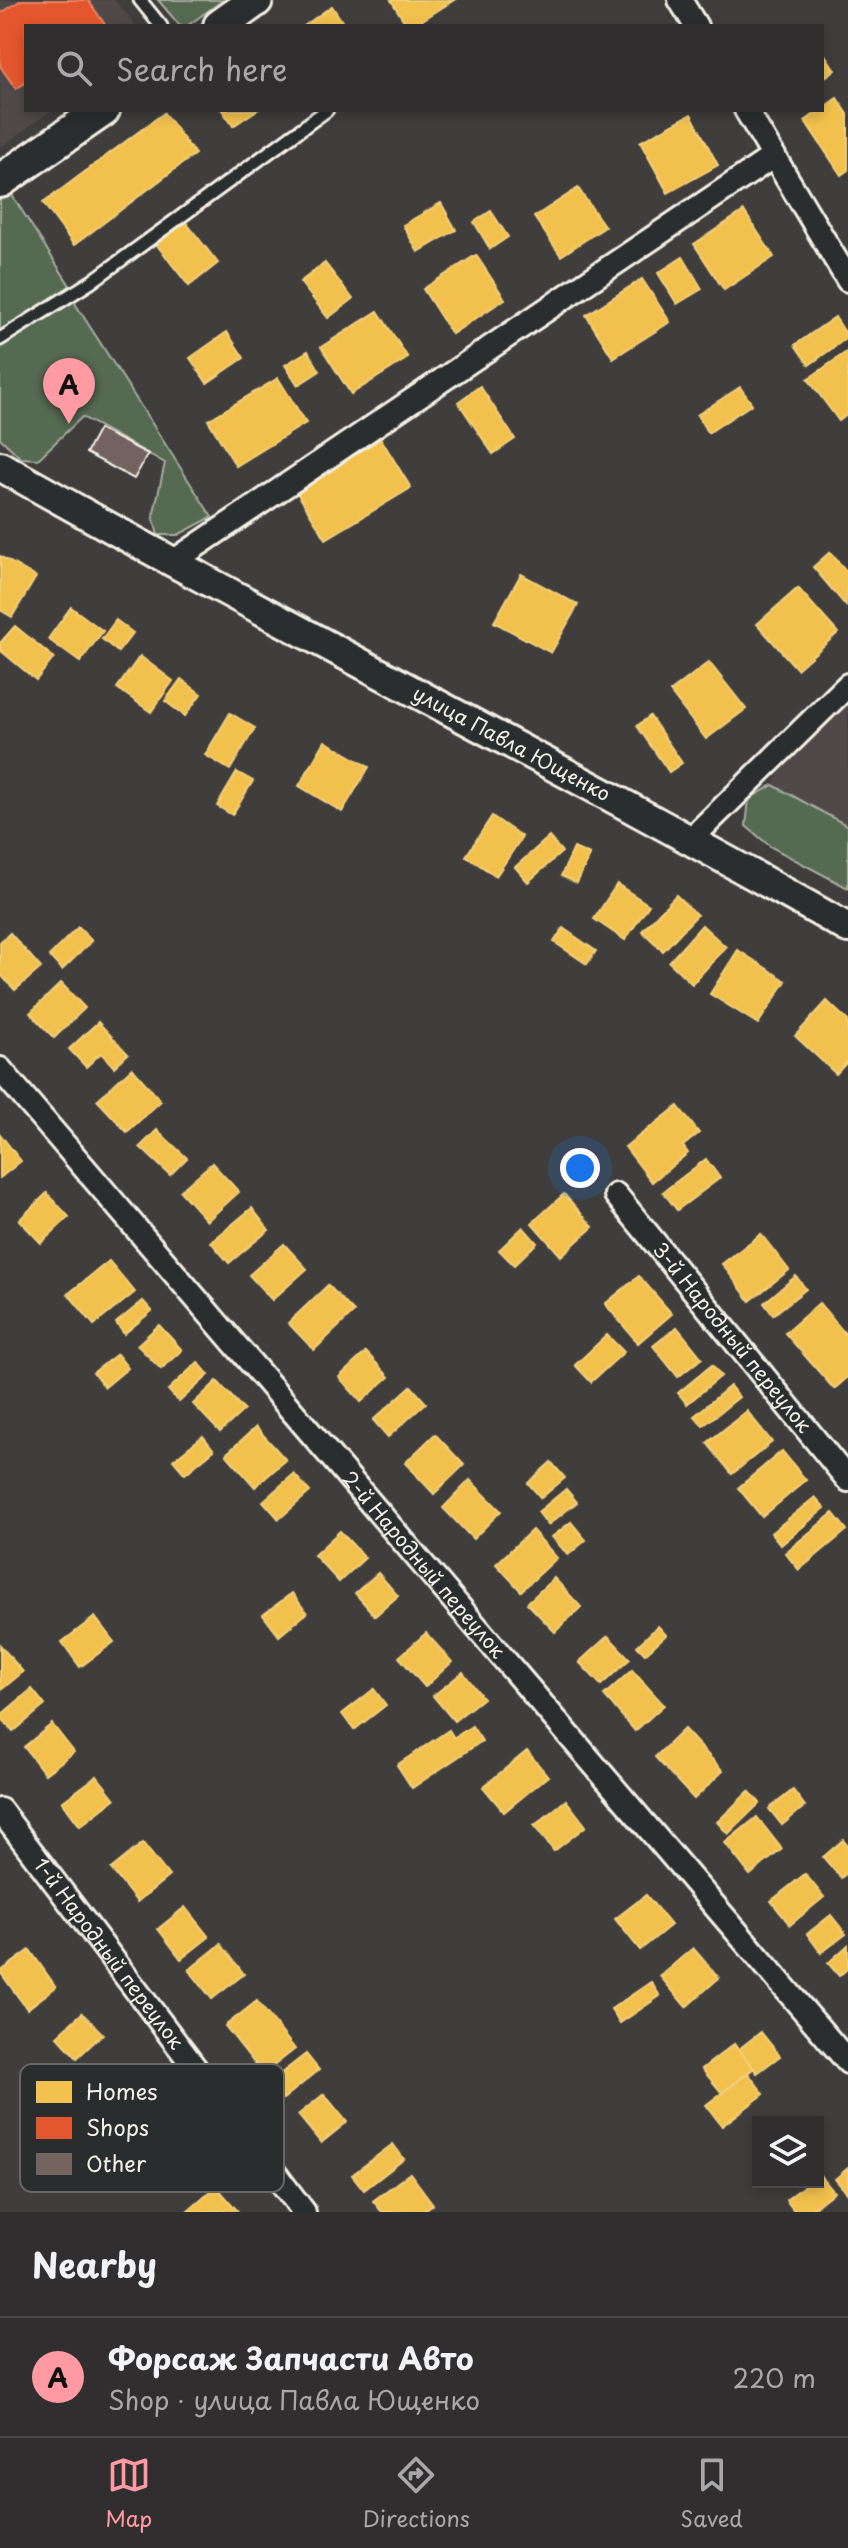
<!DOCTYPE html>
<html lang="en">
<head>
<meta charset="utf-8">
<style>
	body { margin:0; font-family:"Playpen Sans",sans-serif; background:#3c3a3a; color:#f1f3f6 }
	.controls { position:absolute; right:24px; bottom:24px; display:grid; overflow:hidden; border-radius:0px; box-shadow:0 4px 12px #0003 }
	.controls button { width:72px; height:72px; display:grid; place-items:center; padding:0; border:0; border-bottom:2px solid #4b4a4a; background:#302e2e; color:#f1f3f6; font:40px sans-serif }
	.you { position:absolute; left:580px; top:1168px; width:28px; height:28px; margin:-20px; border:6px solid #fff; border-radius:50%; background:#1a73e8; box-shadow:0 0 0 12px #1a73e833 }
	.badge { display:grid; place-items:center; width:52px; height:52px; border-radius:50%; background:#ff9aa2; color:#111; font-size:26px; font-weight:700 }
	.pin { position:absolute; translate:-50% -66px; filter:drop-shadow(0 2px 4px #0008) }
	.pin::after { content:''; position:absolute; top:42px; width:28px; height:24px; background:inherit; clip-path:polygon(0 0,100% 0,50% 100%) }
	.list { margin:0; padding:0; list-style:none }
	h2 { display:flex; justify-content:space-between; align-items:center; height:104px; margin:0; padding:0 32px; font-size:34px }
	h2 small { font-size:26px; font-weight:400; color:#a8a8aa }
	.list li { display:grid; grid-template-columns:52px 1fr auto; gap:24px; align-items:center; box-sizing:border-box; height:120px; padding:0 32px; border-top:2px solid #4b4a4a }
	.list b { display:block; font-size:30px; white-space:nowrap }
	.list p { margin:0; font-size:26px; white-space:nowrap; color:#a8a8aa }
	.list em { font-size:26px; font-style:normal; color:#a8a8aa }
	.icon { flex:none; width:44px; height:44px; fill:none; stroke:currentColor; stroke-width:2; stroke-linecap:round; stroke-linejoin:round }
	.map { position:relative; flex:none; width:848px; height:2212px; overflow:hidden }
	.search { position:absolute; background:#302e2e; box-shadow:0 4px 12px #0003; left:24px; right:24px; top:24px; height:88px; display:flex; align-items:center; gap:20px; box-sizing:border-box; padding:0 28px; border-radius:0px; color:#a8a8aa; font-size:30px }
	.sheet { height:224px; background:#302e2e }
	nav { display:flex; justify-content:space-around; align-items:center; box-sizing:border-box; height:112px; border-top:2px solid #4b4a4a; background:#302e2e; font-size:22px; color:#a8a8aa }
	nav a { display:grid; justify-items:center; gap:4px }
	nav .on { color:#ff9aa2 }
	.map>svg:first-child { display:block }
	.built { fill:#4f4948 }
	.green { fill:#576953; stroke:#a6ad9e; stroke-width:2 }
	.homes { fill:#f2c14e; stroke:#f3cf7c; stroke-width:2 }
	.shops { fill:#e4572e; stroke:#e98566; stroke-width:2 }
	.building { fill:#736460; stroke:#f4f1e8; stroke-width:2 }
	.lines { fill:none; stroke-linecap:round; stroke-linejoin:round }
	.service-casing { stroke:#f4f1e8; stroke-width:17 }
	.minor-casing { stroke:#f4f1e8; stroke-width:28 }
	.tertiary-casing { stroke:#f4f1e8; stroke-width:34 }
	.secondary-casing { stroke:#f4f1e8; stroke-width:38 }
	.service { stroke:#2a2d2e; stroke-width:11 }
	.minor { stroke:#2a2d2e; stroke-width:22 }
	.tertiary { stroke:#2a2d2e; stroke-width:28 }
	.secondary { stroke:#2a2d2e; stroke-width:32 }
	.labels { text-anchor:middle; stroke-width:8; stroke-linejoin:round; paint-order:stroke }
	.street-label { font-size:20px; fill:#f4f1e8; stroke:#2a2d2e }
	.key { fill:#2a2d2e; stroke:#676866; stroke-width:2 }
	.key-label { font-size:22px; fill:#f4f1e8 }
</style>
</head>
<body>
<div class="map">
<svg width="848" height="2212" viewBox="0 0 848 2212">
	<rect width="100%" height="100%" fill="#403e3d"/>
	<filter id="ink" filterUnits="userSpaceOnUse"><feTurbulence type="fractalNoise" baseFrequency=".0125" numOctaves="2"/><feDisplacementMap in="SourceGraphic" scale="16" xChannelSelector="R" yChannelSelector="G"/><feConvolveMatrix kernelMatrix="1 2 1 2 8 2 1 2 1" color-interpolation-filters="sRGB"/></filter>
	<g filter="url(#ink)">
		<path class="built" d="M0,0H114L134,23L133,26H26V110H52L0,148Z
			M848,703V826L773,785L781,768Z"/>
		<path class="green" d="M158,0H223L187,26H180Z
			M10,192L69,284L76,305L212,517L178,535H158L153,517L165,463L82,417L38,459L21,458L0,438V199Z
			M773,785L848,826V888L771,847L746,826L749,799Z"/>
		<path class="homes" d="M391,0H454L413,26H407Z
			M332,6L345,26H304Z
			M822,50L835,70L822,79Z
			M837,98L848,114V170L841,175L805,121Z
			M222,110H257L233,126Z
			M164,113L195,154L74,245L43,203Z
			M691,114L718,165L668,193L640,142Z
			M578,188L605,227L561,256L534,217Z
			M441,203L456,230L418,252L403,225Z
			M491,211L508,237L490,249L474,222Z
			M744,211L774,257L724,290L694,244Z
			M185,221L218,263L189,286L156,244Z
			M476,255L505,299L452,334L423,289Z
			M683,257L702,289L677,304L658,273Z
			M325,263L353,299L328,318L300,282Z
			M642,279L670,322L613,358L586,315Z
			M378,311L408,358L351,394L321,347Z
			M835,317L848,337L809,365L795,345Z
			M227,332L244,358L207,383L190,358Z
			M308,351L320,371L298,385L285,365Z
			M848,351V414L839,421L808,379Z
			M278,378L306,423L236,466L208,420Z
			M480,386L515,439L493,454L458,402Z
			M740,387L752,404L708,433L697,415Z
			M381,439L411,488L326,539L296,491Z
			M830,552L848,573L846,606L813,567Z
			M0,556L36,577L12,617L0,610Z
			M521,574L578,605L551,653L494,622Z
			M798,588L838,633L797,669L757,624Z
			M71,607L103,631L80,662L48,639Z
			M116,620L133,633L118,652L102,639Z
			M15,626L54,658L36,680L0,650V643Z
			M140,656L173,681L151,712L117,688Z
			M709,662L746,709L706,739L670,692Z
			M181,679L201,694L185,716L165,701Z
			M230,713L255,728L230,770L205,755Z
			M650,716L682,763L669,772L637,726Z
			M325,741L369,767L342,812L299,786Z
			M237,772L253,781L232,815L217,806Z
			M492,816L522,837L496,876L466,856Z
			M549,837L562,852L528,882L515,867Z
			M574,848L590,855L577,883L561,876Z
			M617,884L649,905L625,940L594,919Z
			M676,895L697,915L663,951L642,931Z
			M702,925L726,947L692,984L669,962Z
			M78,927L92,941L62,970L49,956Z
			M563,928L596,951L587,964L554,942Z
			M10,933L41,968L15,990L0,974V942Z
			M738,950L786,981L758,1024L710,994Z
			M61,983L85,1008L54,1038L30,1013Z
			M827,1001L848,1021V1061L836,1074L795,1036Z
			M98,1022L128,1054L114,1067L101,1053L86,1067L69,1049Z
			M132,1068L161,1101L127,1132L97,1100Z
			M678,1106L699,1133L683,1146L688,1153L652,1182L625,1147Z
			M157,1130L187,1158L170,1175L140,1147Z
			M0,1134L21,1161L0,1178Z
			M706,1159L720,1178L677,1210L663,1192Z
			M212,1163L239,1192L207,1221L180,1191Z
			M47,1193L69,1217L41,1243L19,1220Z
			M564,1194L593,1227L561,1256L532,1223Z
			M252,1208L269,1230L229,1263L211,1242Z
			M523,1227L537,1243L514,1265L499,1250Z
			M761,1234L789,1270L750,1301L722,1264Z
			M284,1244L307,1269L272,1300L249,1275Z
			M109,1261L135,1292L94,1325L68,1294Z
			M639,1276L672,1314L638,1343L605,1304Z
			M796,1276L806,1289L773,1315L764,1303Z
			M328,1285L354,1312L314,1350L288,1323Z
			M143,1301L152,1311L124,1334L116,1323Z
			M819,1303L848,1337V1377L834,1389L785,1333Z
			M159,1325L182,1350L161,1369L137,1345Z
			M677,1327L702,1358L678,1377L653,1346Z
			M607,1335L624,1352L591,1382L575,1365Z
			M366,1352L389,1377L361,1402L339,1377Z
			M117,1354L128,1368L105,1387L93,1373Z
			M198,1362L209,1375L179,1402L168,1390Z
			M712,1365L721,1376L687,1404L678,1393Z
			M217,1381L244,1410L220,1432L193,1404Z
			M411,1386L426,1403L388,1437L373,1420Z
			M730,1386L739,1397L703,1426L694,1416Z
			M747,1411L772,1442L732,1474L707,1443Z
			M256,1427L286,1460L255,1487L226,1454Z
			M435,1434L464,1465L434,1494L405,1463Z
			M203,1436L214,1450L185,1474L173,1460Z
			M782,1451L806,1480L762,1517L738,1488Z
			M551,1462L565,1478L541,1498L528,1483Z
			M294,1474L310,1492L279,1519L263,1501Z
			M470,1480L501,1511L473,1539L443,1508Z
			M566,1489L577,1502L548,1525L538,1512Z
			M815,1497L825,1508L781,1545L771,1533Z
			M833,1513L847,1530L799,1570L785,1553Z
			M571,1522L586,1540L568,1555L552,1537Z
			M532,1530L557,1558L521,1591L496,1564Z
			M340,1531L365,1558L339,1582L314,1555Z
			M378,1573L398,1596L375,1616L355,1593Z
			M554,1578L581,1607L555,1632L527,1603Z
			M292,1593L307,1613L279,1636L263,1615Z
			M95,1617L114,1642L80,1667L62,1642Z
			M658,1626L666,1635L645,1654L637,1646Z
			M426,1633L452,1662L425,1687L399,1657Z
			M608,1636L630,1659L601,1685L579,1662Z
			M0,1645L23,1672L0,1691Z
			M632,1670L664,1705L635,1731L604,1695Z
			M463,1672L483,1698L454,1721L433,1696Z
			M32,1689L45,1705L13,1732L0,1716Z
			M374,1689L386,1705L354,1730L342,1714Z
			M52,1724L74,1752L45,1774L24,1747Z
			M472,1726L482,1741L412,1788L397,1765L449,1730L454,1738Z
			M684,1729L723,1771L694,1799L655,1757Z
			M527,1751L548,1776L504,1812L483,1787Z
			M97,1776L115,1799L80,1826L62,1802Z
			M793,1790L805,1806L782,1825L769,1809Z
			M749,1791L760,1803L728,1834L717,1822Z
			M566,1800L586,1826L554,1851L534,1826Z
			M757,1817L782,1849L750,1875L725,1843Z
			M843,1840L848,1846V1872L841,1878L823,1857Z
			M143,1843L169,1876L137,1902L111,1869Z
			M805,1874L824,1897L790,1925L771,1901Z
			M646,1895L671,1925L640,1950L615,1919Z
			M185,1907L209,1937L181,1959L158,1929Z
			M831,1915L846,1934L821,1953L807,1934Z
			M221,1944L244,1974L212,1999L189,1970Z
			M848,1945V1968L839,1976L828,1963Z
			M693,1948L719,1978L686,2007L660,1976Z
			M30,1950L56,1987L27,2009L0,1972Z
			M651,1982L660,1996L620,2023L611,2009Z
			M257,2001L295,2049L263,2074L225,2026Z
			M82,2013L103,2034L77,2058L57,2036Z
			M761,2032L780,2056L757,2073L739,2049Z
			M734,2044L754,2068L722,2093L702,2069Z
			M306,2054L319,2070L283,2099L270,2082Z
			M748,2073L764,2094L722,2126L706,2105Z
			M324,2094L347,2122L321,2143L298,2115Z
			M393,2144L404,2159L364,2190L352,2175Z
			M848,2168V2194L835,2179Z
			M410,2173L433,2204L422,2212H382L373,2201Z
			M819,2174L834,2192L808,2212H795L786,2200L809,2182H818Z
			M216,2186L237,2210L186,2212Z"/>
		<path class="shops" d="M21,0H88L106,26H26V82L16,89L0,66V14Z"/>
		<path class="building" d="M99,429L148,454L134,479L86,453Z"/>
		<g class="lines">
			<g class="service-casing">
				<path id="service" d="M140,0L161,26
					M0,339L91,282L327,110"/>
			</g>
			<g class="minor-casing">
				<g id="minor">
					<path d="M680,0L696,26"/>
					<path d="M746,110L848,280"/>
					<path d="M171,563L774,156"/>
					<path d="M691,839L848,685"/>
					<path id="s1" d="M0,1069L848,2062"/>
					<path id="s2" d="M616,1195L848,1480"/>
					<path id="s3" d="M0,1810L304,2212"/>
				</g>
			</g>
			<g class="tertiary-casing">
				<g id="tertiary">
					<path id="s4" d="M0,466C280,625 568,769 848,928"/>
				</g>
			</g>
			<g class="secondary-casing">
				<path id="secondary" d="M220,26L256,0
					M0,181L103,110"/>
			</g>
			<use href="#service" class="service"/>
			<use href="#minor" class="minor"/>
			<use href="#tertiary" class="tertiary"/>
			<use href="#secondary" class="secondary"/>
		</g>
	</g>
	<g class="labels">
		<g class="street-label">
			<text dy="7" stroke="none"><textPath href="#s4" startOffset="582">улица Павла Ющенко</textPath></text>
			<text dy="7" stroke="none"><textPath href="#s2" startOffset="184">3-й Народный переулок</textPath></text>
			<text dy="7" stroke="none"><textPath href="#s1" startOffset="652">2-й Народный переулок</textPath></text>
			<text dy="7" stroke="none"><textPath href="#s3" startOffset="180">1-й Народный переулок</textPath></text>
		</g>
	</g>
	<rect x="20" y="2064" width="264" height="128" rx="12" class="key"/>
	<rect x="36" y="2081" width="36" height="22" fill="#f2c14e"/>
	<rect x="36" y="2117" width="36" height="22" fill="#e4572e"/>
	<rect x="36" y="2153" width="36" height="22" fill="#736460"/>
	<g class="key-label">
		<text x="86" y="2100">Homes</text>
		<text x="86" y="2136">Shops</text>
		<text x="86" y="2172">Other</text>
	</g>
</svg>
<div class="controls">
<button><svg class="icon" aria-label="layers" viewBox="0 0 24 24"><path d="M12 4l9 5-9 5-9-5zM3 14l9 5 9-5"/></svg></button>
</div>
<div class="you"></div>
<div class="pin badge" style="left:69px;top:424px">A</div>
<div class="search"><svg class="icon" aria-label="search" viewBox="0 0 24 24"><circle cx="10" cy="10" r="6"/><path d="M15 15l6 6"/></svg>Search here</div>
</div>
<section class="sheet">
<h2>Nearby<small></small></h2>
<ul class="list">
<li><span class="badge">A</span><div><b>Форсаж Запчасти Авто</b><p>Shop · улица Павла Ющенко</p></div><em>220 m</em></li>
</ul>
</section>
<nav>
<a class="on"><svg class="icon" aria-label="map" viewBox="0 0 24 24"><path d="M3 6l6-2 6 2 6-2v14l-6 2-6-2-6 2zM9 4v14M15 6v14"/></svg>Map</a>
<a><svg class="icon" aria-label="directions" viewBox="0 0 24 24"><path d="M12 3l9 9-9 9-9-9zM9 14v-3h6M13 9l2 2-2 2"/></svg>Directions</a>
<a><svg class="icon" aria-label="saved" viewBox="0 0 24 24"><path d="M7 4h10v16l-5-4-5 4z"/></svg>Saved</a>
</nav>
</body>
</html>
